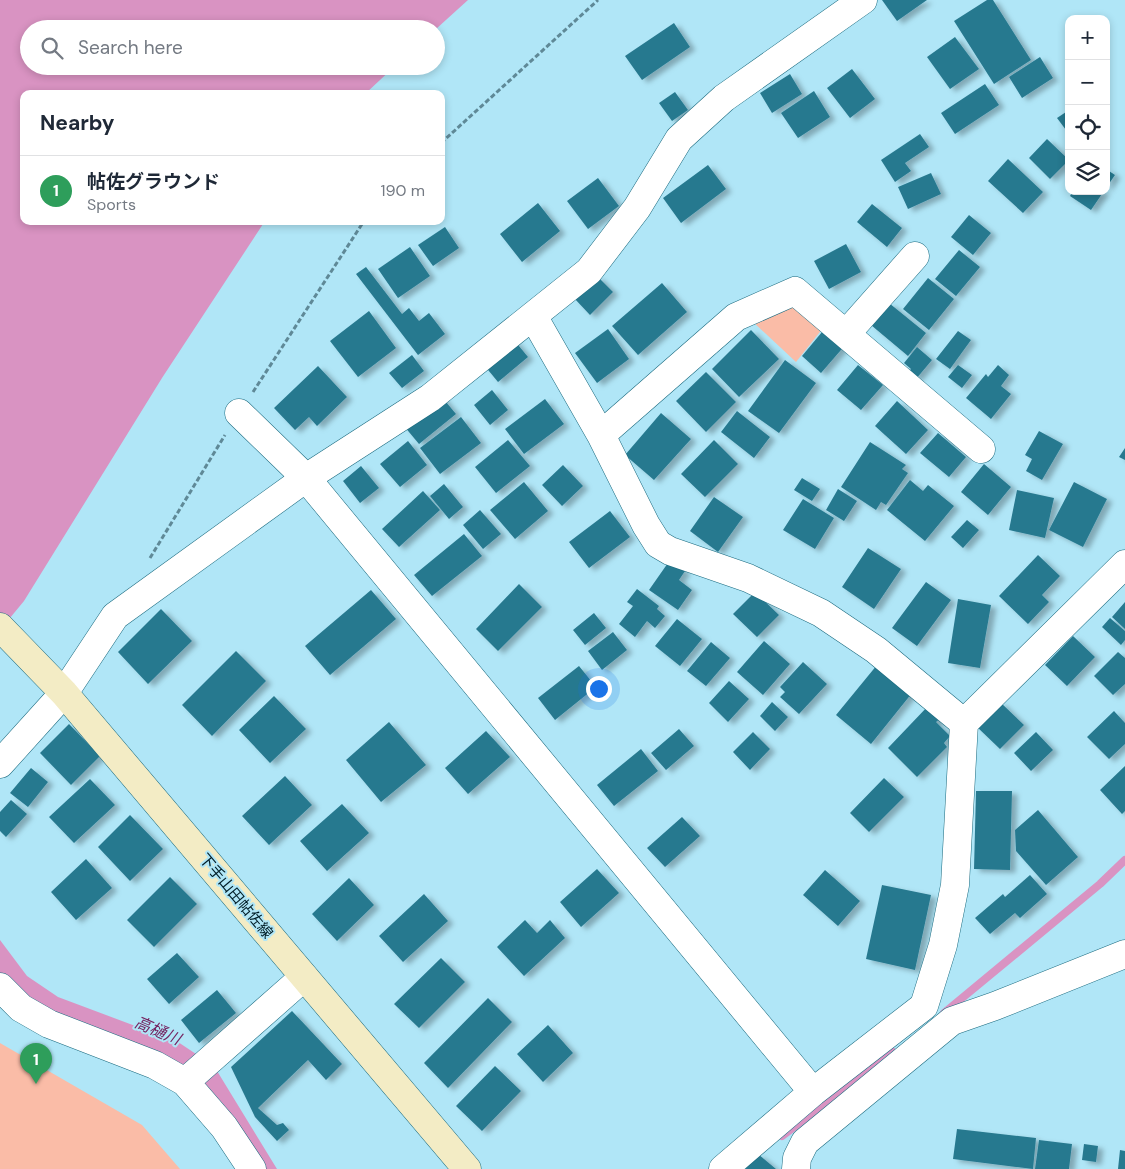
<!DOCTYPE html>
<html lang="en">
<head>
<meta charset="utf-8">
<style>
	body { margin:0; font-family:"DM Sans","Noto Sans JP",sans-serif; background:#f6f6f7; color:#1f2937 }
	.controls { position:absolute; right:15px; top:15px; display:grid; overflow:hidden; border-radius:10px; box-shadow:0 2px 8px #0003 }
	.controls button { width:45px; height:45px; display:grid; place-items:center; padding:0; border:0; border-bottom:1px solid #e0e1e3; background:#fff; color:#1f2937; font:25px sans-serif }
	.you { position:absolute; left:598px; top:688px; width:18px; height:18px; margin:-12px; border:4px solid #fff; border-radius:50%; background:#1a73e8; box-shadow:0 0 0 8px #1a73e833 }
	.badge { display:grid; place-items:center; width:32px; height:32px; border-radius:50%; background:#ea580c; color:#fff; font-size:16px; font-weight:700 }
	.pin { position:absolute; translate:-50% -41px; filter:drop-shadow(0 1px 2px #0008) }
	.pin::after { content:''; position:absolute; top:26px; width:18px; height:15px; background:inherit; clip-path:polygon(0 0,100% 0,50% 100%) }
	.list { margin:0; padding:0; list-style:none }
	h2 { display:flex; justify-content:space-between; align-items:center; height:65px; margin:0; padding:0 20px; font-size:21px }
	h2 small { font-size:16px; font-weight:400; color:#747a83 }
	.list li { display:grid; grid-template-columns:32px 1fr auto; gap:15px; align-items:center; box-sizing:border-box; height:70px; padding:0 20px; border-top:1px solid #e0e1e3 }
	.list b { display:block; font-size:19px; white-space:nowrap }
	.list p { margin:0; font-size:16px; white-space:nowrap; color:#747a83 }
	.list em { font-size:16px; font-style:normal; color:#747a83 }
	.icon { flex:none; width:28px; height:28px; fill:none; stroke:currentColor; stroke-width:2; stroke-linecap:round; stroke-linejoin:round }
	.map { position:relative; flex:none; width:1125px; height:1169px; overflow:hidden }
	.search { position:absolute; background:#fff; box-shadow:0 2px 8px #0003; left:20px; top:20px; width:425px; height:55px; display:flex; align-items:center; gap:12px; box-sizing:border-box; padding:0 18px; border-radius:28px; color:#747a83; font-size:19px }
	.panel { position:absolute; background:#fff; box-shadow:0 2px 8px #0003; left:20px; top:90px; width:425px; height:135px; border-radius:10px }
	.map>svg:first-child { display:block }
	.green { fill:#fabca7 }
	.water { fill:#d993c2 }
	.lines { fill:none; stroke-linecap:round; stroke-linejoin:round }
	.stream { stroke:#d993c2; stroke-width:8 }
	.building { fill:#28798f; filter:url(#shadow) }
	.street-casing { stroke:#1a6a7f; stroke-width:29 }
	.secondary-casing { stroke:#1a6a7f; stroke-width:29 }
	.path { stroke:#5f8997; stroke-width:3; stroke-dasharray:5 2.5; stroke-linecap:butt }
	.street { stroke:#fff; stroke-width:28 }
	.secondary { stroke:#f3ecc5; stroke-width:28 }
	.labels { text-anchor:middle; stroke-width:4; stroke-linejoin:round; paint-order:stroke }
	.street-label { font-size:15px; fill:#001d26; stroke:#b0e6f7 }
	.water-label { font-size:16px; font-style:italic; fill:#752461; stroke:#b0e6f7 }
</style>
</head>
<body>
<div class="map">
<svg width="1125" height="1169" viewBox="0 0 1125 1169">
	<defs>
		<filter id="shadow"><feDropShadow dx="5.5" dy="3" stdDeviation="2.5" flood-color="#0004"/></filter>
	</defs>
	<rect width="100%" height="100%" fill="#b0e6f7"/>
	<path class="green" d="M793,297L827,323L796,362L752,321Z
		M0,1043L142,1125L180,1169H0Z"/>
	<path class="water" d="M0,0H468L436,29H29V66H395L365,94H24V221H265L162,378L24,601L0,630Z
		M0,940L27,976L58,997L178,1042L214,1066L277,1169H263L199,1079L56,1017L23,996L0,974Z"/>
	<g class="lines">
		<path class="stream" d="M944,1013L1100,884L1125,860
			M782,1136L893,1052"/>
	</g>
	<path class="building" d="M882,0H927L897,21Z
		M987,0H993L1031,60L994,84L954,21Z
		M674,23L690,47L642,80L625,56Z
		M955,37L979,69L950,89L927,57Z
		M1040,57L1053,78L1022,98L1009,77Z
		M852,69L875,99L850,118L827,88Z
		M790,74L802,94L772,113L760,93Z
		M985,84L999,105L955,134L941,113Z
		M814,91L830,117L798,138L781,113Z
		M675,92L688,110L672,121L659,103Z
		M1069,110V134L1057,118Z
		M920,134L929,147L905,163L911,171L895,182L881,160Z
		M1047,139L1069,160L1050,179L1029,158Z
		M1008,159L1043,192L1023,213L988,181Z
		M708,165L726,189L681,223L663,198Z
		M1106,169L1115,175L1106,188Z
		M931,173L941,194L908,209L898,187Z
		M598,178L619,206L588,229L567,201Z
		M1073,191H1104L1091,210L1070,196Z
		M538,203L560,231L522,262L500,234Z
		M872,204L902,228L887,247L857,222Z
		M969,215L991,233L973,255L951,237Z
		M445,227L459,248L433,266L418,245Z
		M846,244L861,272L829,289L814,261Z
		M410,247L430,276L398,298L378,269Z
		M959,250L980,267L956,296L935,279Z
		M366,267L402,314L409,308L419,321L429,313L445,334L418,355L356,274Z
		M597,276L613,292L590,315L574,298Z
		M928,278L954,299L929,330L903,309Z
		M662,283L687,312L638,355L612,326Z
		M889,303L926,333L908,356L871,325Z
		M369,311L396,348L358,377L330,341Z
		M827,326L847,343L821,373L802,356Z
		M608,329L629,359L597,383L575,353Z
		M751,330L779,359L739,397L712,369Z
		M958,331L971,340L950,369L936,359Z
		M514,340L528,357L498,382L484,365Z
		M917,347L932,360L916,379L908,372L911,369L904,363Z
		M412,355L424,371L402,388L389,373Z
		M785,360L816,383L779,433L748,411Z
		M858,365L883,385L861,410L837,390Z
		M958,365L972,375L962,388L948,377Z
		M998,365L1009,375L1001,386L1011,394L991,419L966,398L986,374L988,377Z
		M318,366L347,397L317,426L309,417L295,430L274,408Z
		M706,372L736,402L706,432L676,401Z
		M492,390L508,410L490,425L474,405Z
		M441,396L456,414L419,444L404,426Z
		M545,399L564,424L524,454L505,429Z
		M897,401L928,430L906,454L875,426Z
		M737,411L770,437L754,458L721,432Z
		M661,413L691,439L654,480L625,455Z
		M461,417L481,443L440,474L420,448Z
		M1039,431L1063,444L1042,480L1026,471L1032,459L1025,455Z
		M938,433L966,457L949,477L920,453Z
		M508,440L530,466L496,493L475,467Z
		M714,440L738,464L705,497L681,474Z
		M408,441L427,465L400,487L380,464Z
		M870,442L906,465L902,469L908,473L886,505L881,502L876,510L841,487Z
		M1125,448V460L1119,457Z
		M984,464L1011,487L988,515L961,492Z
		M563,465L583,486L562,506L542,485Z
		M361,466L379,488L360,503L343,481Z
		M802,478L820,489L812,501L794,490Z
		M910,480L923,491L928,485L954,506L925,541L887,510Z
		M524,482L548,511L515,539L490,510Z
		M1074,482L1107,499L1083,547L1049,530Z
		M444,484L463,507L449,519L430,496Z
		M838,489L857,501L844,521L826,510Z
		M1017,490L1054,498L1045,538L1009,530Z
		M423,491L440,510L399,547L382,529Z
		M714,497L743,517L718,552L690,531Z
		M803,499L834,518L815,549L783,530Z
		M480,510L501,534L483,549L463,525Z
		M610,511L630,537L589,568L569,542Z
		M967,520L979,530L963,548L951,537Z
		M464,534L482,556L432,596L414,575Z
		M868,548L901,569L874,609L842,587Z
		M1038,555L1060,576L1042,595L1049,602L1028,624L999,596Z
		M670,560L685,571L679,580L692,590L678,610L649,590Z
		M926,582L951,600L917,646L892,628Z
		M519,584L542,607L498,651L476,629Z
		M637,589L659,606L657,609L665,616L655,628L647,621L635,637L619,624L633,606L627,602Z
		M371,590L396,619L330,675L305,646Z
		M755,592L779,615L757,637L733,614Z
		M958,599L991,605L980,668L948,663Z
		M1125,602V629L1112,617Z
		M161,609L192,641L148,684L118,652Z
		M594,613L606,628L585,645L573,630Z
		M1110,618L1125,631V640L1121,645L1102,627Z
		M677,619L702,639L680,666L655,646Z
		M613,632L627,650L602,670L588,651Z
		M1073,636L1095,657L1067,686L1045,665Z
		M764,641L790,664L763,695L737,672Z
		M711,642L730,658L706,686L687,671Z
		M236,651L266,681L212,736L182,705Z
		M1118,652L1125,658V684L1113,695L1094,676Z
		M803,662L827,684L799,714L780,697L785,692L780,687Z
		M877,665L912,693L871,744L836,715Z
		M579,666L596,687L555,720L538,698Z
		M729,681L749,699L728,722L709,703Z
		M274,696L306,729L270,763L239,730Z
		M772,702L788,717L775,731L760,716Z
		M1000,702L1024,725L1000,749L976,726Z
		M929,705L942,717L936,722L950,736L944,743L947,747L917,777L888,748Z
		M1114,711L1125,723V744L1109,759L1087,737Z
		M389,722L426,765L381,802L346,760Z
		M69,724L100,756L71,785L40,753Z
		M679,729L694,746L666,770L651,753Z
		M486,731L510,757L468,794L445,768Z
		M753,732L770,749L750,770L733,752Z
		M1036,732L1053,750L1031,771L1014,753Z
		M641,749L658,771L614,806L597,785Z
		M1125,766V811L1122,814L1100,790Z
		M31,768L48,782L28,807L10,793Z
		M285,776L312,805L269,845L242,816Z
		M884,778L904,797L869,832L850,813Z
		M90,779L115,805L74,843L49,817Z
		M976,791H1012L1010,870L974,869Z
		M11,800L27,814L6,837L0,831V812Z
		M342,804L369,833L327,871L300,841Z
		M1038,810L1078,857L1046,885L1016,851L1015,830Z
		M130,815L163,849L130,881L98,847Z
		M682,817L700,836L665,867L647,848Z
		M86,859L112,888L76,920L51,892Z
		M597,869L619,893L581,927L560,902Z
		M825,870L860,901L838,926L803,895Z
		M1030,875L1047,894L1020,918L1015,913L990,934L975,918L1003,894L1005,897Z
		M170,877L197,904L154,947L127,920Z
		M349,878L374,905L337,941L312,914Z
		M882,885L931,895L915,970L866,959Z
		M424,894L448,921L403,962L379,936Z
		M525,920L537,933L550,920L565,938L524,976L497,947Z
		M177,953L199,977L169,1004L147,979Z
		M441,958L465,982L419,1028L394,1004Z
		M217,990L236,1013L199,1043L181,1020Z
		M488,998L512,1022L448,1088L424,1063Z
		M292,1011L342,1064L326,1080L308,1060L258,1108L277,1125L283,1123L289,1130L277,1141L255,1117L231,1067Z
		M548,1025L573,1053L543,1082L517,1054Z
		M495,1066L521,1091L482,1131L456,1106Z
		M957,1129L1036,1138L1033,1169L953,1159Z
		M1039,1140L1072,1144L1069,1169H1035Z
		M1084,1144L1098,1146L1096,1162L1082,1160Z
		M1120,1150L1125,1151V1169H1118Z
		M758,1154L776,1169H745Z"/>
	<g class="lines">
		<g class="street-casing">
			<path id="street" d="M533,316L601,435L646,525L658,544L670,551L748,578L821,613L876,650L964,723
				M846,334L915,256
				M239,413L306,478L813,1092
				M601,435L736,317L795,291L981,449
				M0,764L64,693L115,616L306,478L430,398L589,271L637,208L679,139L724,98L863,0
				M0,987L21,1008L49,1024L155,1065L185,1082L224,1127L252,1169
				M185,1082L304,977
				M723,1169L813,1092L924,1006L943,945L955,885L964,723L1125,564
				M796,1169L797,1158L805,1142L952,1021L995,1006L1125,954"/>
		</g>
		<g class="secondary-casing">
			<path id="secondary" d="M0,627L64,693L467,1169"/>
		</g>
		<path class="path" d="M441,143L598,0
			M253,392L364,221
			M150,558L225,435"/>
		<use href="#street" class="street"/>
		<use href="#secondary" class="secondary"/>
	</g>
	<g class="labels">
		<g class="street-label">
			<text transform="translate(236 896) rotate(50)" y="5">下手山田帖佐線</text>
		</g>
		<g class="water-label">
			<text transform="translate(158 1030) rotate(23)" y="6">高樋川</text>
		</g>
	</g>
</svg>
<div class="controls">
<button>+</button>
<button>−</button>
<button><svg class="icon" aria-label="locate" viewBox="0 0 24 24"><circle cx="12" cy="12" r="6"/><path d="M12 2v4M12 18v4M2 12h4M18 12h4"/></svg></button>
<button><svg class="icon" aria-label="layers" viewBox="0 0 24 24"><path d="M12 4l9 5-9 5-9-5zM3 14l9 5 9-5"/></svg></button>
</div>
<div class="you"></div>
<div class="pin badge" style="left:36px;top:1084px;background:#2e9e5b">1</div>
<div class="search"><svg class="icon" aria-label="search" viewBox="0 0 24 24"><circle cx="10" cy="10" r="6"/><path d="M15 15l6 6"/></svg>Search here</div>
<section class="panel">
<h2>Nearby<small></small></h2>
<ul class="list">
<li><span class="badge" style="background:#2e9e5b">1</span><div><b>帖佐グラウンド</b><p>Sports</p></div><em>190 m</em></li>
</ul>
</section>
</div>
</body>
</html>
